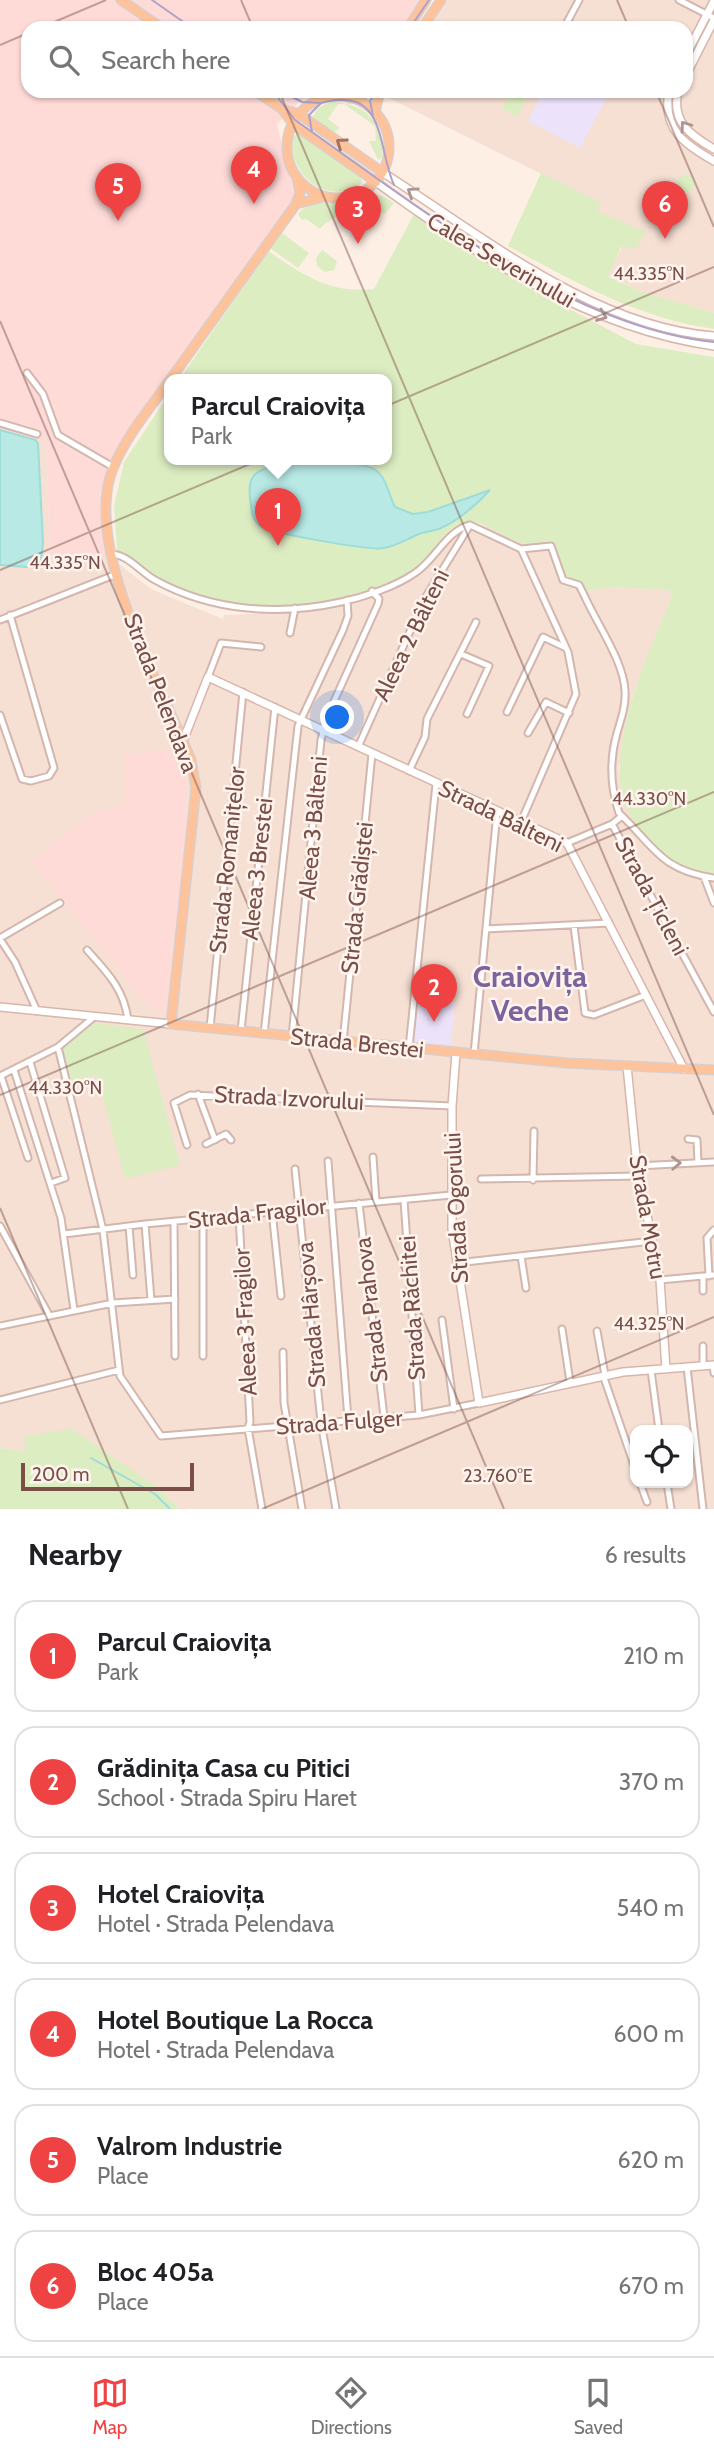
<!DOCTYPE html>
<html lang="en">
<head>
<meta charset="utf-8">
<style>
	body { margin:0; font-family:Cabin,sans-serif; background:#f2f2f2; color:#202124 }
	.controls { position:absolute; right:21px; bottom:21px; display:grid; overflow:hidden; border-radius:14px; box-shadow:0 2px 5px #0004 }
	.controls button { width:63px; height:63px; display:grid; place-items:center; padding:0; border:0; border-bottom:2px solid #e0e0e0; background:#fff; color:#202124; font:35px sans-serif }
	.scale { position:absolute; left:21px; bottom:18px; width:173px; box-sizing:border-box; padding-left:7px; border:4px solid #794f48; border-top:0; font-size:19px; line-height:24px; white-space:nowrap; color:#794f48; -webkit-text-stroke:5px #fff4ed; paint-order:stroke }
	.you { position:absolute; left:338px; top:718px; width:24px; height:24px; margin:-18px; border:5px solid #fff; border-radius:50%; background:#1a73e8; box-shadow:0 0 0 10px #1a73e833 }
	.badge { display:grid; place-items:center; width:46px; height:46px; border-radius:50%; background:#ef4343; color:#fff; font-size:23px; font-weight:700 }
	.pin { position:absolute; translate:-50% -58px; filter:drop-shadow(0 2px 4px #0008) }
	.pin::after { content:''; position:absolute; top:37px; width:24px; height:21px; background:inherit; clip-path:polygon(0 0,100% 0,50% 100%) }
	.popup { position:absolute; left:164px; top:374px; width:228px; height:91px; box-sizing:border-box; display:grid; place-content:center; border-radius:14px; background:#fff; filter:drop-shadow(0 2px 5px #0005); font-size:23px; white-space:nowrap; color:#757577 }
	.popup b { font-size:26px; color:#202124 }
	.popup::after { content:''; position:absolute; left:50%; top:100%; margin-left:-14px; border:14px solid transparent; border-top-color:#fff }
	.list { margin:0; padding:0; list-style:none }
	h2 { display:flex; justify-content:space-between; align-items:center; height:91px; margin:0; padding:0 28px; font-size:30px }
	h2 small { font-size:23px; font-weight:400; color:#757577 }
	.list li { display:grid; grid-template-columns:46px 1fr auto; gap:21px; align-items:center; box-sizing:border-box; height:112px; margin:0 14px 14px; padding:0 14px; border:2px solid #e0e0e0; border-radius:21px }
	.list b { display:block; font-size:26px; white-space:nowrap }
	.list p { margin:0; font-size:23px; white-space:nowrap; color:#757577 }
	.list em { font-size:23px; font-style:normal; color:#757577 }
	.icon { flex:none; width:38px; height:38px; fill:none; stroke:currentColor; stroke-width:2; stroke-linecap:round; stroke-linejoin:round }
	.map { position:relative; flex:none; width:714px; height:1509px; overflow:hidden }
	.search { position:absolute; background:#fff; box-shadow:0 2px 5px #0004; left:21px; right:21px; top:21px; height:77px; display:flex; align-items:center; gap:18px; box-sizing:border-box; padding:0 24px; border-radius:21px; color:#757577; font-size:26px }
	.sheet { height:847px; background:#fff }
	nav { display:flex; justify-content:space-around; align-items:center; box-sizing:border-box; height:98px; border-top:2px solid #e0e0e0; background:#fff; font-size:19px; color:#757577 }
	nav a { display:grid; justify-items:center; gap:4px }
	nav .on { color:#ef4343 }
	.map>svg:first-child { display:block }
	.residential { fill:#f6dfd3; fill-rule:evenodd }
	.commercial { fill:#ffdbd8 }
	.education { fill:#ece2fa }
	.green { fill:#ddedc2 }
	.water { fill:#b8e9e5; stroke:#9ddcd7; stroke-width:2 }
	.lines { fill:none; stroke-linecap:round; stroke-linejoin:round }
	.stream { stroke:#9ddcd7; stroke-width:2 }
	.street-casing { stroke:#d3b6ad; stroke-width:9 }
	.secondary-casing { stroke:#d9b6ac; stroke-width:10 }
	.primary-casing { stroke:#d9cecc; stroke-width:11 }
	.street { stroke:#fff; stroke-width:5 }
	.secondary { stroke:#fff; stroke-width:7 }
	.primary { stroke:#ffc39b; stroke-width:8 }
	.tram { stroke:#aea2c9; stroke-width:2 }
	.oneway { stroke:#af9591 }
	.oneway2 { stroke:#a17261 }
	.ticks { fill:none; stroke:#794f48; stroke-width:2; stroke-opacity:0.45 }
	.labels { text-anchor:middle; stroke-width:5; stroke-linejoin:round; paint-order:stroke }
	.street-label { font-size:23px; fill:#794f48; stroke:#fff4ed }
	.district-label { font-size:30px; font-weight:bold; fill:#7d639d; stroke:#fff4ed }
	.ticks-label { font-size:18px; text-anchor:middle; fill:#794f48; stroke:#fff4ed; stroke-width:5; stroke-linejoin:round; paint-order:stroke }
</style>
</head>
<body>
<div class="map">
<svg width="714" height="1509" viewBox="0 0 714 1509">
	<rect width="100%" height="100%" fill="#feefe5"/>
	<path class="residential" d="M447,0H714V313L640,291L607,275L622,247L646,233L596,211L600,203L381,94L382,91H686V28H428Z
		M0,420L46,440L50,560L110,557L151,589L223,619L224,615L299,612L392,580L413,571L463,522L489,527L518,542L552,541L559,564L587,591L613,587L668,590L672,595L633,695L619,767L622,799L709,875H714V1509H180L159,1488L25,1451L0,1448ZM635,1430H688V1483H635Z"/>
	<path class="commercial" d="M0,0H423L404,28H28V91H320L309,92L277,124L295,197L113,467L107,494L110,557L50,560L46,441L0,420Z
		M178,748L188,795L187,823L166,1011L151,1009L31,861L84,819L96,812L124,806L126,755Z"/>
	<path class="education" d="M543,91H610L580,148L528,121Z
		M419,987L440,989L439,1002L455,1003L451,1045L413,1041Z"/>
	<path class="green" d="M511,91L527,97L517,117L502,109Z
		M330,102C363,102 387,122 382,158L378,160L369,141H376L375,126L344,104H338L328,119L340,128L334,132L313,117L318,108Z
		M297,133L361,178L362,183C328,208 287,175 293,137Z
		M541,173L601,203L597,211L646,232L635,249L621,247L608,276L640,291L714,313V329C638,318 575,282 508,246Z
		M677 183a9 9 0 1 1 18 0a9 9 0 1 1-18 0Z
		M370,194L383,196L394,203L385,214C365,205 334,212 320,229L306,219L302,220L298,214C311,198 323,204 341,202C351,200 361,197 370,194Z
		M414,214L554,301L636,344L714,357V875C690,873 675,863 658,848C644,837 625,814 622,796C610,733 649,654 672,595L668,590L613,587L587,591L583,584L564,574L552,541C540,542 527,545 515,541C499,536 480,516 461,523C441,531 430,560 412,571C361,602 261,618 205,600C172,589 144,570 117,550L114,506L124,462L169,394L170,460H386V380H179L268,251C303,275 330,294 374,289Z
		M282,233L309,253L298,268L270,248Z
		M322,250L337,261L334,270L325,272L317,266L316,258Z
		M94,1023L143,1029L180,1165L125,1179L97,1075L70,1082L61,1048Z
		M72,1429L159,1488L180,1509H0V1448L25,1451L24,1436Z"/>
	<path class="water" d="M0,430L36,440L38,444L43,543L41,561L27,567L0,565Z
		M286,460C302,460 363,462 374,469C387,477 388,494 395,507L413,514L428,512L490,490C476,505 458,521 439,529C432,531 425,532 419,534C407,539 396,546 384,548C371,551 267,533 259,525C253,520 252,513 251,506C245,470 256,473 286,460Z"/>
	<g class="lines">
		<path class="stream" d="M91,1458L155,1494L170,1509"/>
		<g class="street-casing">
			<path id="street" d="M679,0L714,18
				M567,22L578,28
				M564,28L579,0
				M27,373L43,394L58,435L113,467
				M0,423L37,434
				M470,525L521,549L568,652L576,694L521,822
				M521,549L551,546L563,580L579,585L585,597C597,624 624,662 625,691C626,706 621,719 617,733C609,761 610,786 619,813C654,846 660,870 714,878
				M110,554C128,554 140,572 155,580C211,611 278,616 341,602C364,597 395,587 415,573C435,560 447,530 470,525
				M0,620L114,575
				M290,633L295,608
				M461,654L489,666L467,714
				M208,677L221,643L261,647
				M507,712L543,637L566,648
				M0,715L22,779L31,781L49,776L54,768L10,615
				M528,733L546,702L569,713
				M358,747L425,598L470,525
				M409,771L425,737L427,719L476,622
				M612,824L714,1012
				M567,843L612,824L622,816
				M704,877L714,903
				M574,926L585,1013L594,1015L646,995
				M486,929L609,923
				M0,938L60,903
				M0,939L15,962L37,1011
				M87,950C107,972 124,989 128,1020
				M210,1028L243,692
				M241,1031L275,707
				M264,1034L298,726L343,630L348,616L347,600
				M292,1037L321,740L326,719L378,604L379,599L372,591
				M343,1042L372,754
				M58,1047L103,1230L120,1376L161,1436L419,1415L479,1403
				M409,1048L436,784
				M474,1054L497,812
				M30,1062L65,1178L51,1183
				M14,1070L61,1218L74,1310
				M0,1076L58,1047L94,1017
				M1,1076L28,1158
				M198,1094L215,1140
				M688,1139L697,1140L698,1163
				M206,1144L226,1134L231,1140
				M187,1145L174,1103L190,1095L452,1106
				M373,1157L376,1202
				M328,1161L348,1419
				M637,1166L714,1162
				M295,1169L321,1422L336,1509
				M481,1179L639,1176
				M533,1180L534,1131
				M404,1200L419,1415
				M359,1203L384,1417
				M272,1211L281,1296
				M239,1215L250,1422L248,1428L262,1509
				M203,1218V1356
				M174,1221L175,1356
				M145,1224L151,1300
				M0,1226L49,1315
				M129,1226L133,1275
				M64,1234L145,1224L451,1195
				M521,1256L526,1288
				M457,1263L652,1241
				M703,1276V1291
				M709,1276L707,1238L714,1230
				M660,1280L714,1275
				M442,1320L454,1409
				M0,1326L113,1303L175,1299
				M562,1329L570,1382
				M597,1331L605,1375
				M703,1346V1366
				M283,1352L284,1403L302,1509
				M713,1365L714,1373
				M687,1367L703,1509
				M651,1370L659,1430
				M603,1375L635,1468
				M0,1400L119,1370
				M640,1483L647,1502
				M667,1483L671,1509"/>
		</g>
		<g class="secondary-casing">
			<path id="secondary" d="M686,55L714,1
				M686,75L714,20
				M669,91C662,129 684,144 714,161
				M678,91C671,122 690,135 714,149
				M382,172C481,235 593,327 714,336
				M376,182C477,256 588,328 714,346
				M183,741L208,677L567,843L684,1069
				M0,1007L171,1024
				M456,1053L452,1106V1229L479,1403L623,1372L714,1365
				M627,1066L637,1166L660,1280L666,1369"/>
		</g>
		<g class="primary-casing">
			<path id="primary" d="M121,0L162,28
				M408,28L426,0
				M422,28L441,0
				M255,91L282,109L299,114L382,172
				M287 147a51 51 0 1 1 102 0a51 51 0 1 1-102 0Z
				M350,98L365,91
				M282,109L293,124L376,182
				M375,112L380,91
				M296,204L323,197
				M170,380C150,408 127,435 114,466C80,542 161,686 191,760L196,788L171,1024L567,1063L714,1070
				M170,380L296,204L300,193L297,179"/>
		</g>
		<use href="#street" class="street"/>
		<use href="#secondary" class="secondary"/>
		<use href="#primary" class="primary"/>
		<path class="tram" d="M152,0L192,28
			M410,28L429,0
			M273,91L295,120C413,203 568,327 714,342
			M281,91L302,102L321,103
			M373,116L370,101L376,91
			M312,132L309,115L321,103C387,84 377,148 394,185"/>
	</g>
	<defs><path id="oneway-chevron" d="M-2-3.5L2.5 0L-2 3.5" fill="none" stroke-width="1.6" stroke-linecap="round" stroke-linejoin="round" transform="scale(1.75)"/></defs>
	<g class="oneway">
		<use href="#oneway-chevron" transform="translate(685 126) rotate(-126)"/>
		<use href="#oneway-chevron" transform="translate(412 192) rotate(-146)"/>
		<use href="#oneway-chevron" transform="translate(602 316) rotate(21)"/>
		<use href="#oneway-chevron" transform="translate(676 1163) rotate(-2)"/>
	</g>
	<use class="oneway2" href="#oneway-chevron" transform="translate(341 143) rotate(-145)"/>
	<path class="ticks" d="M241,0L253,28M617,0L629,28M40,28L106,0M0,45L28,33M279,91L714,1115M656,91L714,227M0,321L504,1509M0,570L714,267M0,1095L714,792M0,1208L128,1509M262,1509L714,1317"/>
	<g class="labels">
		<g class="street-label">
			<text transform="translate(501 260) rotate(30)" y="8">Calea Severinului</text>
			<text transform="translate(411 635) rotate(-64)" y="8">Aleea 2 Bâlteni</text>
			<text transform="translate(161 693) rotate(69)" y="8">Strada Pelendava</text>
			<text transform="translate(501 816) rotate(26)" y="8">Strada Bâlteni</text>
			<text transform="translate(313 828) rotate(-85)" y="8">Aleea 3 Bâlteni</text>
			<text transform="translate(227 860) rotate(-84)" y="8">Strada Romanițelor</text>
			<text transform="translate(257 869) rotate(-84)" y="8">Aleea 3 Brestei</text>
			<text transform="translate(652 896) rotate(62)" y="8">Strada Țicleni</text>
			<text transform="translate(357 898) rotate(-84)" y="8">Strada Grădiștei</text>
			<text transform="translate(357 1043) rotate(6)" y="8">Strada Brestei</text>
			<text transform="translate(289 1098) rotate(3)" y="8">Strada Izvorului</text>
			<text transform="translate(456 1208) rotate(-93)" y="8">Strada Ogorului</text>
			<text transform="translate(257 1213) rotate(-6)" y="8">Strada Fragilor</text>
			<text transform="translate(648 1217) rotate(80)" y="8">Strada Motru</text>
			<text transform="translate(412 1308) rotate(-94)" y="8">Strada Răchitei</text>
			<text transform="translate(371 1310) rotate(-97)" y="8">Strada Prahova</text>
			<text transform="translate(311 1315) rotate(-95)" y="8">Strada Hârșova</text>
			<text transform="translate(245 1322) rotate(-93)" y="8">Aleea 3 Fragilor</text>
			<text transform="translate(339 1422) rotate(-4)" y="8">Strada Fulger</text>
		</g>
		<g class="district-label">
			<text x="530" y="987">Craiovița<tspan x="530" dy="34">Veche</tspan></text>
		</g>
	</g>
	<g class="ticks-label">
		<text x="649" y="280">44.335°N</text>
		<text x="65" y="569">44.335°N</text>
		<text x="649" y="805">44.330°N</text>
		<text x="65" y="1094">44.330°N</text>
		<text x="649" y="1330">44.325°N</text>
		<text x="498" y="1482">23.760°E</text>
	</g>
</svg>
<div class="controls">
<button><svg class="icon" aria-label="locate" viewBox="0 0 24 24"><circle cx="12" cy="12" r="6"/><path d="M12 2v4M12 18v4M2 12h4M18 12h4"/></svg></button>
</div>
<div class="scale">200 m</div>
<div class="you"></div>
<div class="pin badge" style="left:278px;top:546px">1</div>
<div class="popup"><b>Parcul Craiovița</b>Park</div>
<div class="pin badge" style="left:434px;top:1022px">2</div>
<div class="pin badge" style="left:358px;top:244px">3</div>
<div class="pin badge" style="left:254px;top:204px">4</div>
<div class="pin badge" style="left:118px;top:221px">5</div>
<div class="pin badge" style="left:665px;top:239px">6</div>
<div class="search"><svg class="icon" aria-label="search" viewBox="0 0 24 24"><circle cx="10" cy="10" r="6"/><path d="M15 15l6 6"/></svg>Search here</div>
</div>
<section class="sheet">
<h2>Nearby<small>6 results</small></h2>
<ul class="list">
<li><span class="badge">1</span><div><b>Parcul Craiovița</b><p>Park</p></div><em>210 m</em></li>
<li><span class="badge">2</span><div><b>Grădinița Casa cu Pitici</b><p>School · Strada Spiru Haret</p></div><em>370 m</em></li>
<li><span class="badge">3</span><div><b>Hotel Craiovița</b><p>Hotel · Strada Pelendava</p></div><em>540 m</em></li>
<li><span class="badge">4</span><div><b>Hotel Boutique La Rocca</b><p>Hotel · Strada Pelendava</p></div><em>600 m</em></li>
<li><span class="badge">5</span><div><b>Valrom Industrie</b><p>Place</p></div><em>620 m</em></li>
<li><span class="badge">6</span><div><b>Bloc 405a</b><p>Place</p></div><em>670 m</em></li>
</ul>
</section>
<nav>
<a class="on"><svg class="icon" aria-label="map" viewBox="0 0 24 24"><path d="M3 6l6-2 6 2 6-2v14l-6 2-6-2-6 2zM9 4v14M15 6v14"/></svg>Map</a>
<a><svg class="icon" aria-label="directions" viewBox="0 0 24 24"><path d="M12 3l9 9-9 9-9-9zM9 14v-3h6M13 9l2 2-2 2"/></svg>Directions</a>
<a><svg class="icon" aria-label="saved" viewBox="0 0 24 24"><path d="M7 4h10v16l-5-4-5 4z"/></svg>Saved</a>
</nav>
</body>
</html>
